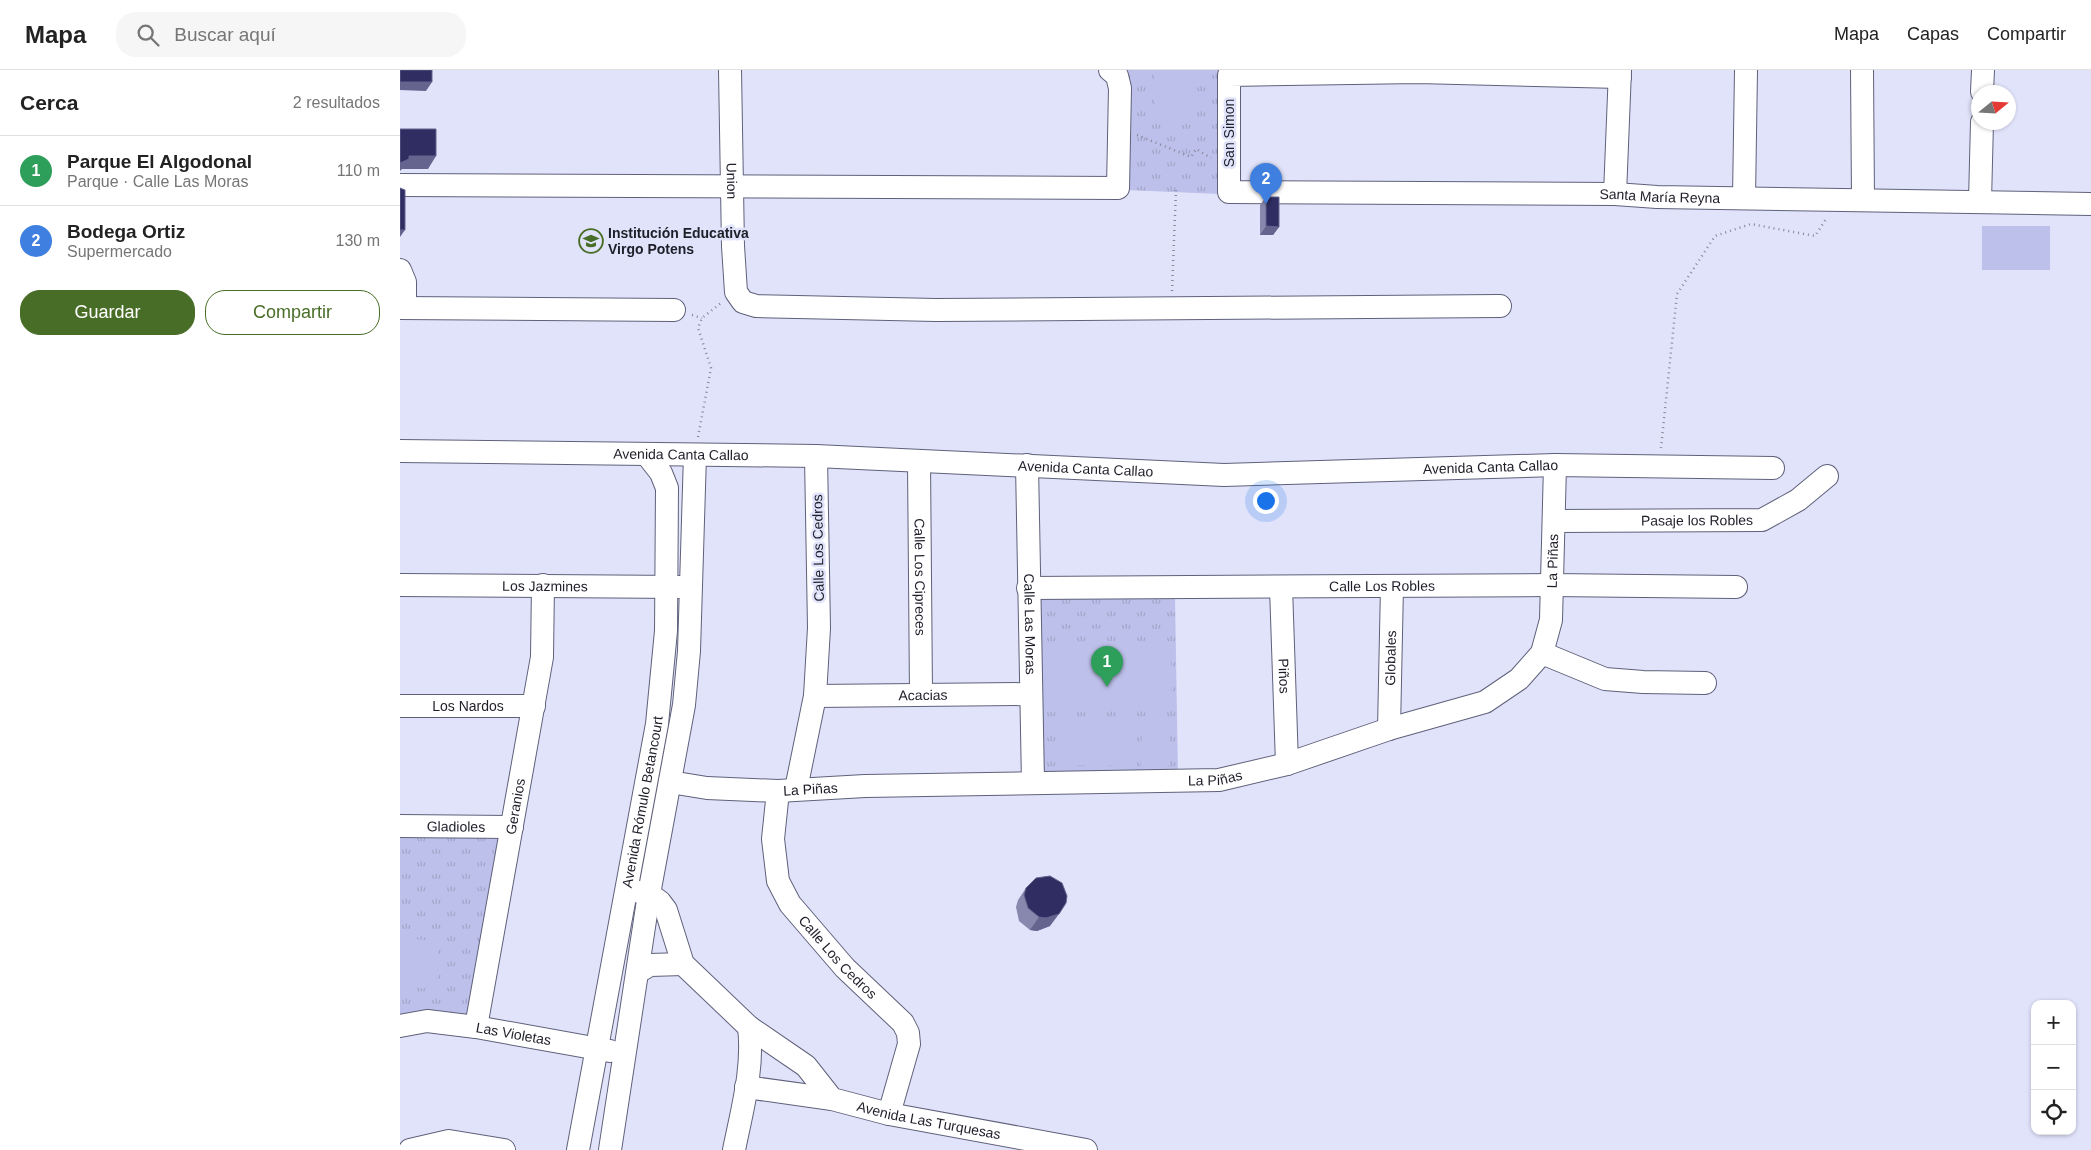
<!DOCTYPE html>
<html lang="es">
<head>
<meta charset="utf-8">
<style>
	body { margin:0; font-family:Helvetica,sans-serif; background:#f6f6f6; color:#222 }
	.controls { position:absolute; right:15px; bottom:15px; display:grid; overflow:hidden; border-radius:10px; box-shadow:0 1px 4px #0004 }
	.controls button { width:45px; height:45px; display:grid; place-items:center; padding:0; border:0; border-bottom:1px solid #e0e0e0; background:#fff; color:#222; font:25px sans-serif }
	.compass { position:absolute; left:1571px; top:15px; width:45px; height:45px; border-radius:50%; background:#fff; box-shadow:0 1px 4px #0004; rotate:72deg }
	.you { position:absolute; left:865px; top:430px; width:18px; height:18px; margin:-12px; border:4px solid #fff; border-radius:50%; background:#1a73e8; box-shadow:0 0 0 8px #1a73e833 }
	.badge { display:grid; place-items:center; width:32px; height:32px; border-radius:50%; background:#486d26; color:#fff; font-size:16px; font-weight:700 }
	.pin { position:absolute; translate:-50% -41px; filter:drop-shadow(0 1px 2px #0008) }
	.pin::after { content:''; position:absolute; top:26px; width:18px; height:15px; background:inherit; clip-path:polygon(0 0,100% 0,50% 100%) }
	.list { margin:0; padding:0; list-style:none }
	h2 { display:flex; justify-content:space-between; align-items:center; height:65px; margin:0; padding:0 20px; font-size:21px }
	h2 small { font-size:16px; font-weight:400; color:#767676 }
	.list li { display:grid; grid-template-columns:32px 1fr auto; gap:15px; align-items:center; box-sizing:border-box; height:70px; padding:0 20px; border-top:1px solid #e0e0e0 }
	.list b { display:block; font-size:19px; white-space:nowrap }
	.list p { margin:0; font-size:16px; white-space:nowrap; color:#767676 }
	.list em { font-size:16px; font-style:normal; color:#767676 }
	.actions { display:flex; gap:10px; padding:15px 20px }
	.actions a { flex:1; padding:11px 0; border:1px solid #486d26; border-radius:20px; text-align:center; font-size:18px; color:#486d26 }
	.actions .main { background:#486d26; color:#fff }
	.icon { flex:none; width:28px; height:28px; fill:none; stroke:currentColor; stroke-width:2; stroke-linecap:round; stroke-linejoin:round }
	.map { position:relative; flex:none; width:1691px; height:1080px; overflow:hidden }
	header { display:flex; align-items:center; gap:30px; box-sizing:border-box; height:70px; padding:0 25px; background:#fff; border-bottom:1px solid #e0e0e0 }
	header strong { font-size:24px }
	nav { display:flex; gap:28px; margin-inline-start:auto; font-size:18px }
	.search { width:350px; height:45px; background:#f6f6f6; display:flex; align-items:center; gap:12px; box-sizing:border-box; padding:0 18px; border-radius:20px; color:#767676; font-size:19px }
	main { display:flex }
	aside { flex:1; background:#fff }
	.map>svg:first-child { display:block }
	.park { fill:url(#park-tufts) }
	.pitch { fill:#bdc0ea }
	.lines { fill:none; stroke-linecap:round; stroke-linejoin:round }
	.minor-casing { stroke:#5f617a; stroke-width:24 }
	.path { stroke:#868799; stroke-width:2.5; stroke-dasharray:1 4; stroke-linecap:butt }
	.minor { stroke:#fff; stroke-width:22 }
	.wall { fill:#8888ae }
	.shaded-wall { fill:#64648f }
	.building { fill:#2f2d61; stroke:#64648f }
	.labels { text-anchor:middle; stroke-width:5; stroke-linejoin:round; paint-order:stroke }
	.street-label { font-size:14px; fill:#1d1e28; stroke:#e1e3fb }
	.poi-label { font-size:14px; font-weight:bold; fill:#1d1e28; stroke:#e1e3fb; text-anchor:start }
</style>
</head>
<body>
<header>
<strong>Mapa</strong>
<div class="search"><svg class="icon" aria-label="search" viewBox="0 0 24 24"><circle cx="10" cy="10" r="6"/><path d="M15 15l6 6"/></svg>Buscar aquí</div>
<nav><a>Mapa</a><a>Capas</a><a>Compartir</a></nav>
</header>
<main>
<aside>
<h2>Cerca<small>2 resultados</small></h2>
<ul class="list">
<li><span class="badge" style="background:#2e9e5b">1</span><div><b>Parque El Algodonal</b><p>Parque · Calle Las Moras</p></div><em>110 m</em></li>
<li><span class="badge" style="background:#3f7fe0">2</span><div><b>Bodega Ortiz</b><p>Supermercado</p></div><em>130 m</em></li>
</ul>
<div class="actions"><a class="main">Guardar</a><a>Compartir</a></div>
</aside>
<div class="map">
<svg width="1691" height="1080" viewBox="0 0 1691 1080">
	<defs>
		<pattern id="park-tufts" width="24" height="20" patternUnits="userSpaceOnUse" patternTransform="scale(1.25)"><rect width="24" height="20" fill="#bdc0ea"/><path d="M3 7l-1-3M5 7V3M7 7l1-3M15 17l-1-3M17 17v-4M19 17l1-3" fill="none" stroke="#a2a5c9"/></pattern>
	</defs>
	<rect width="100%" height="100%" fill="#e1e3fb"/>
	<path class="park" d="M728,0H821L820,124L726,120Z
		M775,527L778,706L639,707L637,528Z
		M0,763H104L70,949L0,948Z"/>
	<path class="pitch" d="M754,0H796L797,54H754Z
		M1582,156H1650V200H1582Z
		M771,571L772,641L644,642V572Z
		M656,647L736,648L737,696L656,695Z
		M742,648L770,649L769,696H741Z
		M0,868L39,871L36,919L0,917Z"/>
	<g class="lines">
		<g class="minor-casing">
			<g id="minor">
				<path id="s1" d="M330,0L333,176L336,222L343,232L356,236L536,240L1100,236"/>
				<path d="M1462,0L1463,129"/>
				<path id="s2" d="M1220,7L1018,2L829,5V122L1215,124L1257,127L1691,134"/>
				<path d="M1582,22L1583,0"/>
				<path d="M0,115L718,118L720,18L717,6L710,0"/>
				<path d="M1215,124L1220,0"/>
				<path d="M1344,128L1346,0"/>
				<path d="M1580,131L1582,52"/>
				<path d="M0,200L5,212V238"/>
				<path d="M0,238L274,240"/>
				<path id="s3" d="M0,381L416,386L824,405L1155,395L1373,398"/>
				<path id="s4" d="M519,391L521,624"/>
				<path id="s5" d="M627,395L633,713"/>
				<path id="s6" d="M1155,451L1362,450L1398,430L1427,406"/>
				<path id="s7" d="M0,515L282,517"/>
				<path id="s8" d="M881,517L887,694"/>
				<path id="s9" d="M628,518L1151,515L1336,517"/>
				<path d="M1142,583L1205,609L1243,612L1305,613"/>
				<path id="s10" d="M415,626L631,624"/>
				<path id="s11" d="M0,636H134"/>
				<path id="s12" d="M989,659L992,516"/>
				<path id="s13" d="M270,712L307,718L378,721L465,716L819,710L887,694L989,659L1085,632L1119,609L1142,583L1151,550L1155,395"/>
				<path d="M396,719L415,626L419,558L416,386"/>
				<path id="s14" d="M378,721L373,769L378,811L390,834L445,898L503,953L508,963L509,974L489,1044"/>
				<path id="s15" d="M0,756L112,757"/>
				<path id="s16" d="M240,822L249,824L260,832L266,840L283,894L349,957L406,996L432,1029L489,1044L686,1080"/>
				<path d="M238,902L250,895L283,894"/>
				<path id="s17" d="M0,956L27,951L76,957L210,981"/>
				<path id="s18" d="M76,957L142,587L143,515"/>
				<path d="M346,1017L432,1029"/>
				<path d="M10,1080L49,1071L104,1080"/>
				<path id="s19" d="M178,1080L257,654L266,561L267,418L261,403L247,385"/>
				<path d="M210,1080L249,824L284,635L289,581L295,385"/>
				<path d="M334,1080C342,1040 354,998 349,957"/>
			</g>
		</g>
		<path class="path" d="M737,65L791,87L796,79L811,88
			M772,221L776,120
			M292,245L302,248
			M298,367L311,298L298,258L302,248L321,233
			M1261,378L1277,224L1315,166L1351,154L1415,166L1426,149"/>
		<use href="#minor" class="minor"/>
	</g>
	<path class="wall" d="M866,127L879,157L873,165H860V135Z
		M626,818L650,856L637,861L630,860L619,851L616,837L618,830Z"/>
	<path class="shaded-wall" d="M0,12H32L26,21L0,20Z
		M9,86H36L28,99H2L0,101V93Z
		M866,156L879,157L873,165H860Z
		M0,160H5L0,167Z
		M659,844L650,856L637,861L630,860L639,847Z"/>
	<path class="building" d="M0,0H32V12H0Z
		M0,59H36V86H9V89L0,93Z
		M0,118L5,120V160H0Z
		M866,127H879V157L866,156Z
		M650,806L662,813L667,826L666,833L659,844L646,848L639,847L628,838L624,825L626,818L636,808Z"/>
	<defs>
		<g id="school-ring" transform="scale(1.25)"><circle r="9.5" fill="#e1e3fb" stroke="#486d26" stroke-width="1.5"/><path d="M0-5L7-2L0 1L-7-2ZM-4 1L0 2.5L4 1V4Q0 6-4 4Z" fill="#486d26"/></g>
	</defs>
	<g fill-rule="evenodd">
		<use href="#school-ring" x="191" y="171"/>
	</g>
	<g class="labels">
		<g class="street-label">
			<text transform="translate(829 63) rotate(-90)" y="5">San Simon</text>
			<text dy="5" stroke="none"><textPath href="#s1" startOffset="111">Union</textPath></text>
			<text dy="5" stroke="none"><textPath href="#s2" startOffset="939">Santa María Reyna</textPath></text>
			<text dy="5" stroke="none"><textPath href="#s3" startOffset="281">Avenida Canta Callao</textPath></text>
			<text dy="5" stroke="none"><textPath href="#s3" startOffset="1091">Avenida Canta Callao</textPath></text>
			<text dy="5" stroke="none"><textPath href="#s3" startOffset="686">Avenida Canta Callao</textPath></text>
			<text dy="5" stroke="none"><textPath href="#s6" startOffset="142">Pasaje los Robles</textPath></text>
			<text transform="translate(418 478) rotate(-91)" y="5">Calle Los Cedros</text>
			<text dy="5" stroke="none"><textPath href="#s13" startOffset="996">La Piñas</textPath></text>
			<text dy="5" stroke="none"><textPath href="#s4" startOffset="116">Calle Los Cipreces</textPath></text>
			<text dy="5" stroke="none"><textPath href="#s7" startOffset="145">Los Jazmines</textPath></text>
			<text dy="5" stroke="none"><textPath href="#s9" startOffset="354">Calle Los Robles</textPath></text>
			<text dy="5" stroke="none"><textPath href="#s5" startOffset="159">Calle Las Moras</textPath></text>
			<text dy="5" stroke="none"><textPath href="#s12" startOffset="71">Globales</textPath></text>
			<text dy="5" stroke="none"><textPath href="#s8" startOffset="89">Piños</textPath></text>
			<text dy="5" stroke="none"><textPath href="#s10" startOffset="108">Acacias</textPath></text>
			<text dy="5" stroke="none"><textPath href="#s11" startOffset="68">Los Nardos</textPath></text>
			<text dy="5" stroke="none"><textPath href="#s13" startOffset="546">La Piñas</textPath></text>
			<text dy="5" stroke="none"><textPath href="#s13" startOffset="141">La Piñas</textPath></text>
			<text dy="5" stroke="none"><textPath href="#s19" startOffset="354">Avenida Rómulo Betancourt</textPath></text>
			<text dy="5" stroke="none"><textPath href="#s18" startOffset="224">Geranios</textPath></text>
			<text dy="5" stroke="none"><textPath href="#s15" startOffset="56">Gladioles</textPath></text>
			<text dy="5" stroke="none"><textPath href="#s14" startOffset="188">Calle Los Cedros</textPath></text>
			<text dy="5" stroke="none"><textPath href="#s17" startOffset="115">Las Violetas</textPath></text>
			<text dy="5" stroke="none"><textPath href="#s16" startOffset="391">Avenida Las Turquesas</textPath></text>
		</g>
		<g class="poi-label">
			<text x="208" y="168">Institución Educativa<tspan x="208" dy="16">Virgo Potens</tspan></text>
		</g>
	</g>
</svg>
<div class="controls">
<button>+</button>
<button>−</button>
<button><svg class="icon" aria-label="locate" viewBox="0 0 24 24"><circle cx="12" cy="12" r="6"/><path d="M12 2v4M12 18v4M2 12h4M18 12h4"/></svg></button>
</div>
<svg class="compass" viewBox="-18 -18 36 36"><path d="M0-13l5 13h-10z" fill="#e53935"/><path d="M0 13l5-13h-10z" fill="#767676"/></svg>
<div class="you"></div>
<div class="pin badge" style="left:707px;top:617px;background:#2e9e5b">1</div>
<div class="pin badge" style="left:866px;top:134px;background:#3f7fe0">2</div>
</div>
</main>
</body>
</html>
